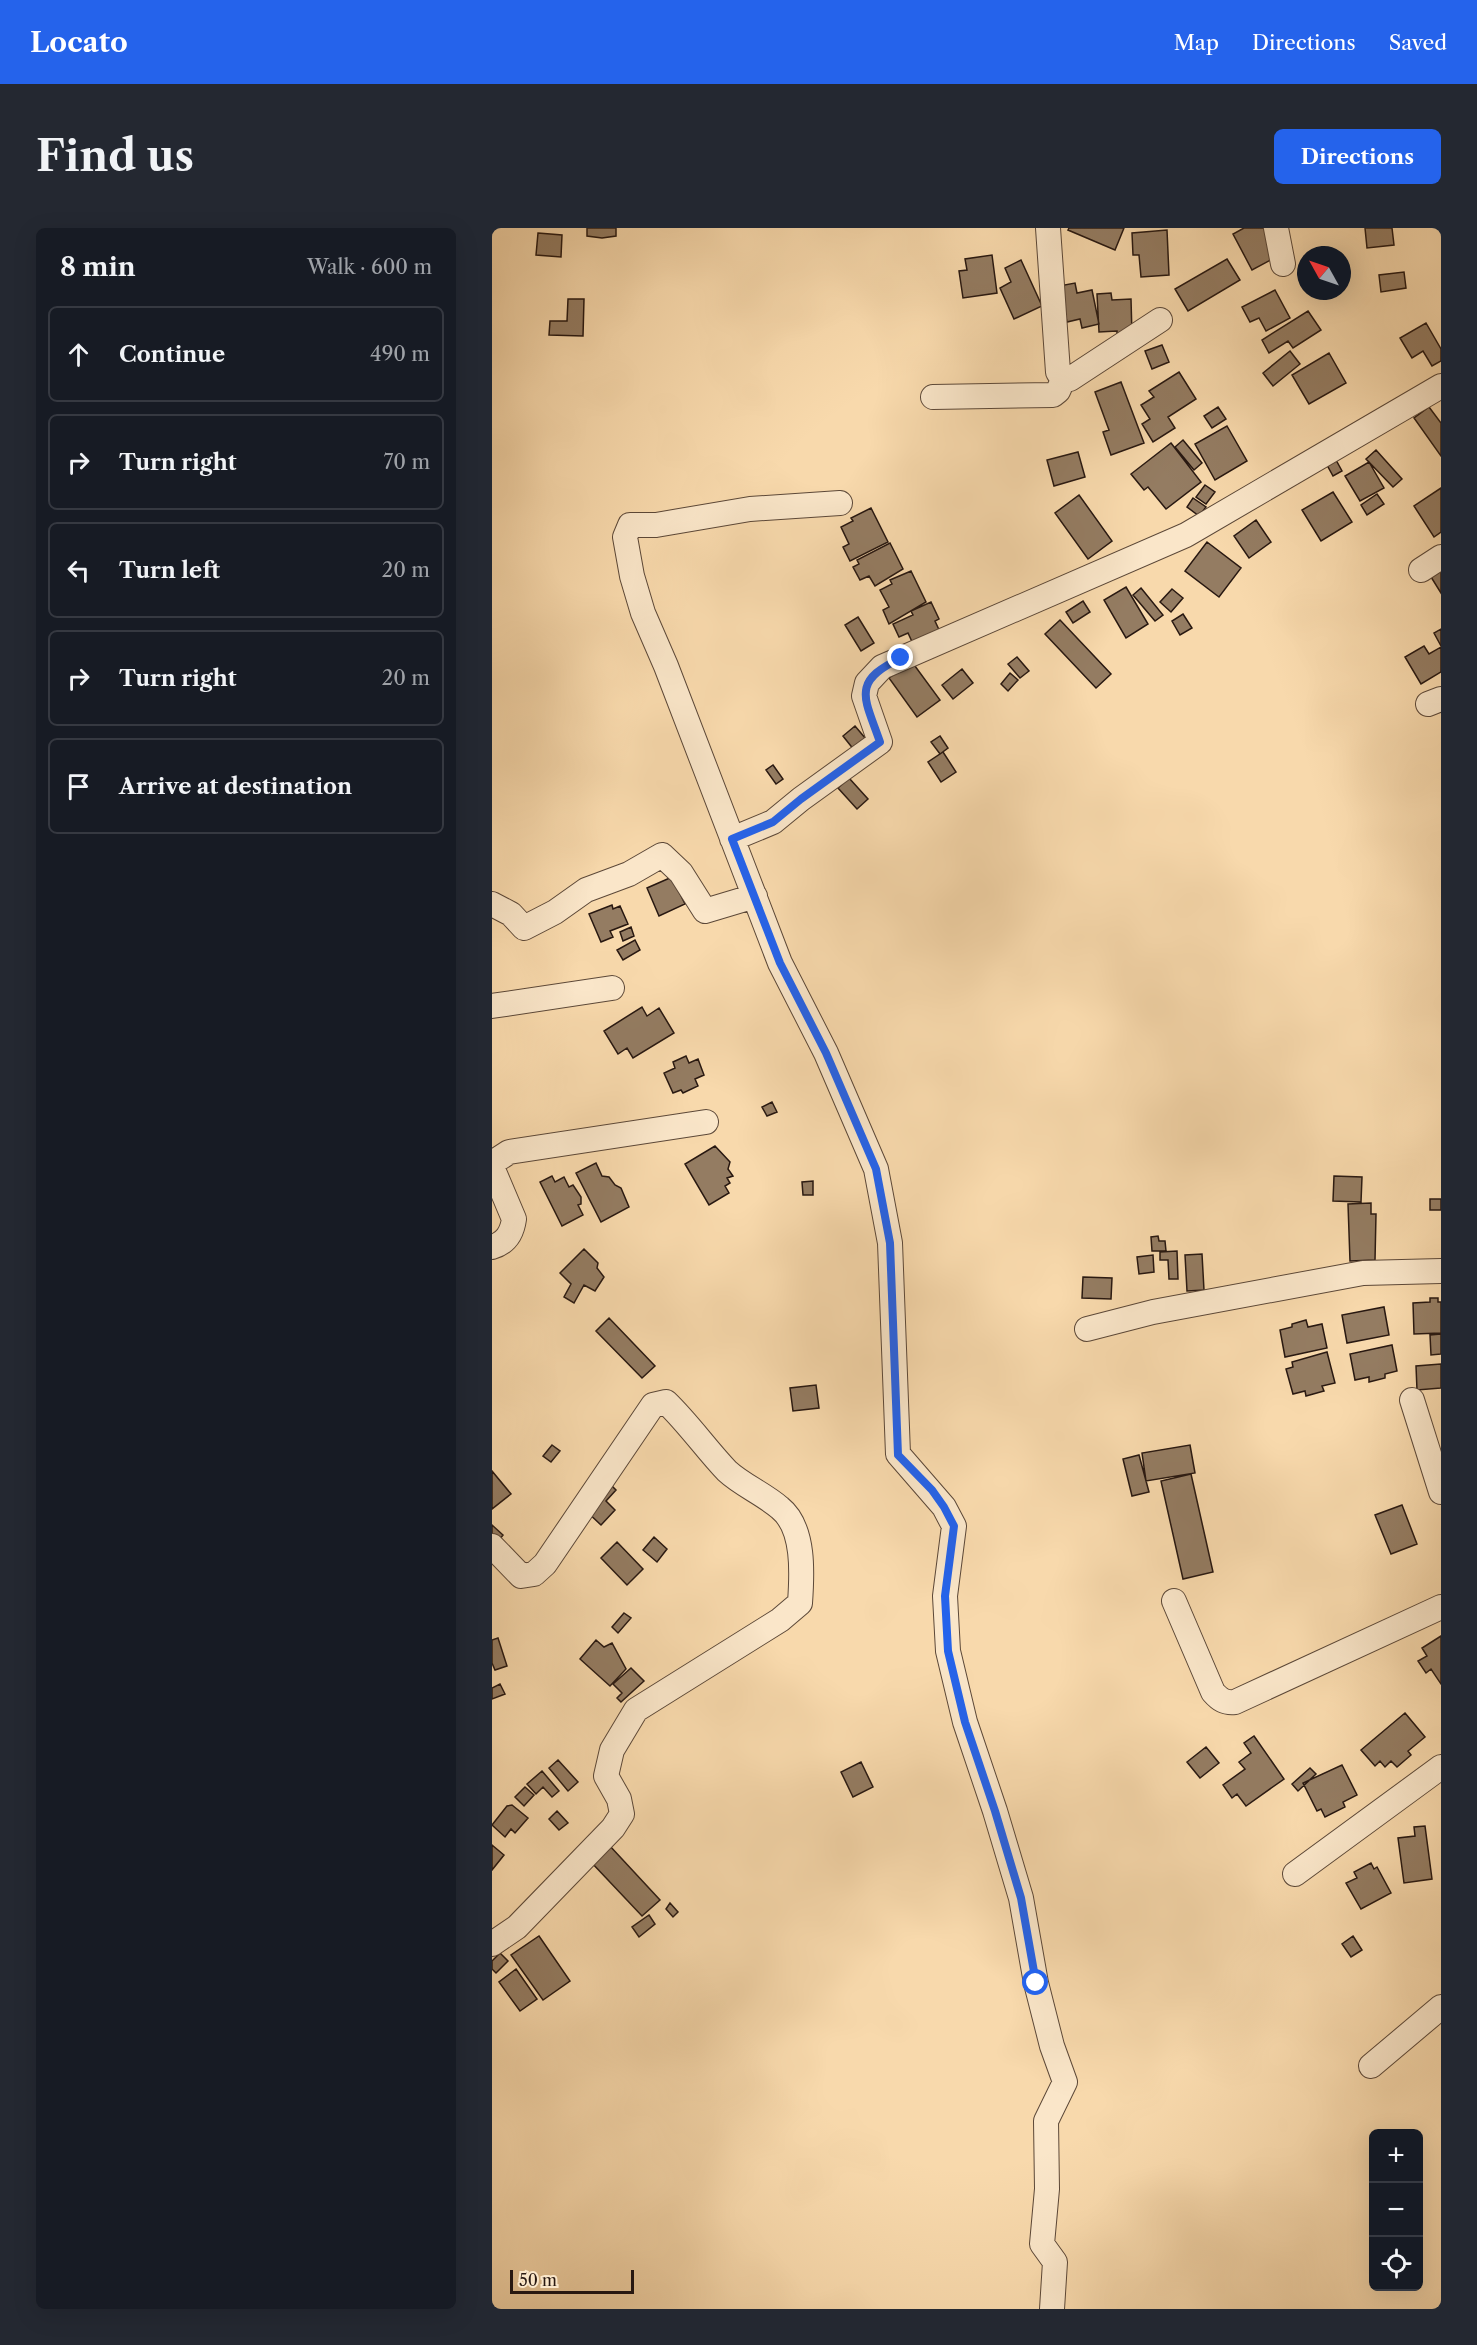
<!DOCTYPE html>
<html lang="en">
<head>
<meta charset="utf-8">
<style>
	body { margin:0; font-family:"Libre Caslon Text",serif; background:#242831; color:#f1f3f6 }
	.controls { position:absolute; right:18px; bottom:18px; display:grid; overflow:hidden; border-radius:9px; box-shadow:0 6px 24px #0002 }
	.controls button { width:54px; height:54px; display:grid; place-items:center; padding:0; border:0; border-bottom:2px solid #363941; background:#171b24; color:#f1f3f6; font:30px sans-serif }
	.compass { position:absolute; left:805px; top:18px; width:54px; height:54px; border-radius:50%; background:#171b24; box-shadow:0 6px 24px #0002; rotate:310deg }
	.scale { position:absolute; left:18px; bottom:15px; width:124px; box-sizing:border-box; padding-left:6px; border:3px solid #281811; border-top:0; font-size:16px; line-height:21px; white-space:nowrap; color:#281811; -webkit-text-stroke:4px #fae6c9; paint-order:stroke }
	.stop { position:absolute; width:18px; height:18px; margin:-14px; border:4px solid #2563eb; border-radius:50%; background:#fff }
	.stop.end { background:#2563eb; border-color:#fff; box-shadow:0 2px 6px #0008 }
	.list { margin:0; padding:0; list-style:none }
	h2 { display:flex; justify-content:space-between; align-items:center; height:78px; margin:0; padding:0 24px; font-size:26px }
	h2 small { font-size:20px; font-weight:400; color:#9ea1a6 }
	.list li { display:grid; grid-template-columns:39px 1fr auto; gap:18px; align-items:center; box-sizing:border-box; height:96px; margin:0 12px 12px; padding:0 12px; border:2px solid #363941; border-radius:9px }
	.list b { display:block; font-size:22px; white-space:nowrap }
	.list em { font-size:20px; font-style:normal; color:#9ea1a6 }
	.icon { flex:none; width:33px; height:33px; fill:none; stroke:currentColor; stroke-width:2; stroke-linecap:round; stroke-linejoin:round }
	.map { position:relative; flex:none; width:949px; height:2081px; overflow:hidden; border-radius:9px }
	header { display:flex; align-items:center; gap:36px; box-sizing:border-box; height:84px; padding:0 30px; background:#2563eb; color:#fff }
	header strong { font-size:28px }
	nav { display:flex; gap:33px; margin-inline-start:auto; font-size:21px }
	.intro { display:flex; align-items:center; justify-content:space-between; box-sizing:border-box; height:144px; padding:0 36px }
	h1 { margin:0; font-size:42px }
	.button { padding:15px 27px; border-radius:9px; background:#2563eb; color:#fff; font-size:21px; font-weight:700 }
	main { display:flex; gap:36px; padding:0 36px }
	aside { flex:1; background:#171b24; border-radius:9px; box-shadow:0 6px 24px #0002 }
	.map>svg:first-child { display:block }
	.building { fill:#947c62; stroke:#281811; stroke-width:1.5 }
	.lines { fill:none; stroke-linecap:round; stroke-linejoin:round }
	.minor-casing { stroke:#5c4838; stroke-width:26 }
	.minor { stroke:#fae6c9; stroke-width:24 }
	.route { stroke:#2563eb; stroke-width:8 }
</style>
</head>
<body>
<header>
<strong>Locato</strong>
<nav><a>Map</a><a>Directions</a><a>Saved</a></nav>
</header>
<div class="intro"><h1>Find us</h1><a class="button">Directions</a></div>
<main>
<aside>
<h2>8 min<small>Walk · 600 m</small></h2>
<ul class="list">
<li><svg class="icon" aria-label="ahead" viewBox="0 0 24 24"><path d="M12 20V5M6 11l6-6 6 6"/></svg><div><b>Continue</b></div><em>490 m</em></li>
<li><svg class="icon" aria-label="right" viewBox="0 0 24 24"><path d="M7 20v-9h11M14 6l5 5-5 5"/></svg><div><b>Turn right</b></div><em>70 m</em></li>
<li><svg class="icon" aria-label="left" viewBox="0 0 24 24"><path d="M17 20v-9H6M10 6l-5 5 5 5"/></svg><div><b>Turn left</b></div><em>20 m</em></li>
<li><svg class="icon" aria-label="right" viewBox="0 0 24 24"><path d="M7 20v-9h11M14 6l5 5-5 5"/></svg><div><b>Turn right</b></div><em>20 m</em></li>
<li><svg class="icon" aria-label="arrive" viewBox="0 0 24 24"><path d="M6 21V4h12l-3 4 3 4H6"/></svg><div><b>Arrive at destination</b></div></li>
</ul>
</aside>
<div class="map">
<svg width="949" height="2081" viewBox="0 0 949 2081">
	<rect width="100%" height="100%" fill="#f8d9ac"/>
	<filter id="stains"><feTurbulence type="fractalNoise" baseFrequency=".00333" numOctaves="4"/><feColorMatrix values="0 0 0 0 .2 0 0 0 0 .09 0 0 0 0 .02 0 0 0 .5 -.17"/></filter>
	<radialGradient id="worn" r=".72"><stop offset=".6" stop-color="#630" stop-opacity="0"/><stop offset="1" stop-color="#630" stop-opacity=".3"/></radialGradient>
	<path class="building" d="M95,0H124V8L110,10L95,8Z
		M577,0H632L623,22L576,2Z
		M752,0H772L786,28L760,42L741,6Z
		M873,0H900L902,17L875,20Z
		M675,2L677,47L649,49L647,27H641L640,5Z
		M46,5L70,7L69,29L44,27Z
		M500,27L505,65L471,70L467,43L475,42L473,31Z
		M735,31L748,52L696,83L683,61Z
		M529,32L550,78L522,91L508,60L519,54L513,40Z
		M912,44L914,60L889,64L887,47Z
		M583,55L585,65L600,62L607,96L590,100L588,91L575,94L567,58Z
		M783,62L798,90L774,103L767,90L758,94L750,79Z
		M619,65L620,72L639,71L640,107L625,108V103L607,104L605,66Z
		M76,71H92L91,108L57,107L58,93H75Z
		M816,83L829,102L801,120L796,113L777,125L770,112Z
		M934,95L949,121V133L940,138L931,123L920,130L908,110Z
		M670,117L677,134L660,141L653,123Z
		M798,123L808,136L781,158L771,145Z
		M837,125L854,155L817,176L800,147Z
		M687,144L704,171L676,189L683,200L661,214L650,196L658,191L649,177L662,169L657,163Z
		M629,154L652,215L619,227L611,204L617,202L603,164Z
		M726,179L734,191L720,200L712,188Z
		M937,179L949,195V228L922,190Z
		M735,198L755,233L723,252L703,216Z
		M691,212L710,235L702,242L683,219Z
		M679,215L709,254L674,281L656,259L652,262L639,246Z
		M884,222L910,251L901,259L874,231Z
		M586,224L593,249L562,258L555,232Z
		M844,232L850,243L841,248L835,237Z
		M877,234L892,260L868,273L853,248Z
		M713,257L723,264L714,276L704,269Z
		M949,260V304L942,309L922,278Z
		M841,264L860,294L829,313L810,282Z
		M885,266L892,276L875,287L869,277Z
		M587,267L620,313L596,331L563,285Z
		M701,270L714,279L707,288L695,279Z
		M379,280L396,314L358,333L351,319L357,316L349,299L361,293L359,290Z
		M764,292L779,314L757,330L742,308Z
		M715,314L749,340L727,369L693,343Z
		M398,315L411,341L383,358L377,348L368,352L361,339L367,336L365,332Z
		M419,343L434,374L397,396L391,382L397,379L388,362L400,356L398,352Z
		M949,343V365L939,349Z
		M634,359L656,396L634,410L612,372Z
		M649,360L671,387L663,393L641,367Z
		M680,361L691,370L679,384L668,374Z
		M591,373L598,384L581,395L574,384Z
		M439,374L447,391L443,393L449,406L422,418L416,405L407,409L401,396L421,387L419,383Z
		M691,386L700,400L688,407L680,393Z
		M366,389L382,415L369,423L353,397Z
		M568,392L619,446L604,460L553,406Z
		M949,401V418L942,405Z
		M932,418L937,426L949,419V444L929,456L913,429Z
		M525,429L537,443L528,450L516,436Z
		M420,434L448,472L425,489L397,450Z
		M470,441L481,455L461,471L450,457Z
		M518,445L526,452L516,463L509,456Z
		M363,498L379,517L366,527L351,508Z
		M448,508L456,520L448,526L439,514Z
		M451,524L464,544L449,554L436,534Z
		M281,537L291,551L284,556L274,542Z
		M357,550L376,571L365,581L346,560Z
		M180,649L193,676L167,688L155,660Z
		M120,677L121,681L128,678L136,696L118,703L121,709L109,714L97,686Z
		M139,699L142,708L131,713L128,704Z
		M143,712L148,722L131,732L125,722Z
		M150,779L155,788L167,780L182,805L141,830L135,820L126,826L112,803Z
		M194,828L197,835L206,831L212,847L203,851L206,858L191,865L189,862L181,865L172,845L183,840L181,834Z
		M280,874L285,884L275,888L270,879Z
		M223,918L238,934L236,941L241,948L235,950L238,955L233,958L237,965L217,977L193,936Z
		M104,935L110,948L117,949L123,957L129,960L137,979L109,994L84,945Z
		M60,948L63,954L72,949L77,959L81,957L89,969V976L86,977L91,987L70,998L48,954Z
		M842,948L870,949L869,974L841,973Z
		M321,953V967H311L310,954Z
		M938,971H949V982H938Z
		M879,975V986H884L883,1032L858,1033L856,976Z
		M666,1008L667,1013H673L674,1023H660L659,1009Z
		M92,1021L106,1035L105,1040L112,1049L103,1063L92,1057L82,1075L72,1069L79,1056L68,1045Z
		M685,1023L686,1051H677L676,1032H668V1024Z
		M710,1026L712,1062L695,1063L693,1027Z
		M661,1027L662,1044L647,1046L645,1029Z
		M591,1049L620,1050L619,1071L590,1070Z
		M938,1070H946V1074H949V1105L922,1106L921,1075L938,1074Z
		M892,1079L897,1107L855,1115L850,1087Z
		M117,1090L163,1138L150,1150L104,1103Z
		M814,1092L816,1099L830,1096L835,1120L793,1129L788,1102L800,1099V1096Z
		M949,1106V1126L939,1127L938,1107Z
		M900,1117L905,1143L893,1146V1150L877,1154V1149L863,1152L858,1126Z
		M835,1124L843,1155L830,1158L832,1163L814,1168L813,1163L801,1166L794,1141L801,1139L800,1134Z
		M949,1136V1160L925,1162L924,1138Z
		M324,1157L327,1180L301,1183L298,1160Z
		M60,1217L68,1223L59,1234L51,1228Z
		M698,1217L703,1245L654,1253L650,1225Z
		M647,1227L657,1264L640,1268L631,1231Z
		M0,1243L19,1266L0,1281Z
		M699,1246L721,1344L691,1351L669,1253Z
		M117,1255L124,1262L114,1273L123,1282L109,1297L92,1281Z
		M910,1277L925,1316L899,1326L883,1287Z
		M0,1297L11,1307L3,1317L0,1315Z
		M162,1309L175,1321L165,1334L151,1322Z
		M125,1314L151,1341L135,1357L109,1330Z
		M132,1385L139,1390L126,1405L120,1399Z
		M949,1408V1456L939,1441L934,1445L926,1433L935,1428L930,1420Z
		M6,1410L15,1438L3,1442L0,1435V1412Z
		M104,1412L112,1419L120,1415L134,1441L118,1458L88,1431Z
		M139,1440L152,1453L129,1474L125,1470L130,1465L121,1456Z
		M8,1456L13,1466L0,1471V1460Z
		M913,1485L933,1509L916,1523L919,1527L905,1539L899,1533L893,1539L888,1533L883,1538L869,1522Z
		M762,1508L792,1551L754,1578L745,1566L740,1570L731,1557L753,1541L747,1534L759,1525L752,1515Z
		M714,1519L727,1535L708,1550L695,1534Z
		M66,1532L86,1554L76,1563L57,1540Z
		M369,1534L381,1559L361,1569L349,1544Z
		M850,1537L865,1567L851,1574L853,1579L833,1589L829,1581L825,1583L811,1555Z
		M818,1540L824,1546L806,1563L800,1556Z
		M50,1543L67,1563L60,1569L51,1559L44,1566L35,1556Z
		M33,1559L42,1567L32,1578L23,1569Z
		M20,1577L36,1590L23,1605L19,1601L13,1609L0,1597L15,1578Z
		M65,1583L76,1595L67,1602L57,1591Z
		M933,1598L940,1651L912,1655L906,1610L923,1608L922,1599Z
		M0,1617L12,1627L0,1642Z
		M117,1617L168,1672L150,1688L99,1634Z
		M879,1635L882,1641L885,1639L899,1665L869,1681L854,1655L865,1650L862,1644Z
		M178,1675L186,1684L181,1689L174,1681Z
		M157,1687L163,1696L147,1709L140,1699Z
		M47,1708L78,1753L51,1772L19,1727Z
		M861,1708L870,1722L859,1729L850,1716Z
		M8,1725L16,1733L4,1745L0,1741V1733Z
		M24,1741L45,1771L28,1783L7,1754Z"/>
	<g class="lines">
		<g class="minor-casing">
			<path id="minor" d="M556,0L566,144L571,152L578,151L668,92
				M784,0L791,36
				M441,169L561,167L566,163L571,152
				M348,275L258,281L164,297H138L133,309L140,348L151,385L174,438L288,735L334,825L384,941L398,1015L406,1226L452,1279L462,1298L453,1368L456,1423L473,1494L503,1583L529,1670L544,1755L560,1818L573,1854L554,1893L555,1961L550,2016L563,2034L560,2081
				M929,342L949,329
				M936,476L949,471
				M240,611L281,594L309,571L388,514L372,468L375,455L390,439L694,307L949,158
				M0,676L19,686L32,700L63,684L94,662L137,646L170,627L189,645L213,683L263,668
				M0,778L120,760
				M0,935L17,924L214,894
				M0,939L22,991C20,1005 14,1015 0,1019
				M595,1101L661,1084L871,1045L949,1043
				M920,1172L949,1264
				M0,1318L29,1348L42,1346L53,1336L161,1177L174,1174C196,1195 214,1221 235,1243C250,1257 272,1266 288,1280C313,1300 310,1347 308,1375L288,1392L144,1482L120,1522L114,1548L127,1571L130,1586L121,1600L25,1699L0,1716
				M682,1373L721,1464C728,1472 733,1475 743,1474L949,1379
				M803,1646L949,1539
				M879,1838L949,1779"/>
		</g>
		<use href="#minor" class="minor"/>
	</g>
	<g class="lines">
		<path class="route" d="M409,430C358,454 373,470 388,514L309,571L281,594L240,611L288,735L334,825L384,941L398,1015L406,1227L440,1262L452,1279L462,1298L453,1368L456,1423L473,1494L503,1583L529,1670L544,1755"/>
	</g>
	<rect width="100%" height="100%" filter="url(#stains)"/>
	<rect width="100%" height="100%" fill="url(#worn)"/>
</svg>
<div class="controls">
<button>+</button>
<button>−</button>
<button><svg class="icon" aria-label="locate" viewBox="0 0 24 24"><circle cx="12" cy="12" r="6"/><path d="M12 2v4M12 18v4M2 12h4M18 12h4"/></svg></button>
</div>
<svg class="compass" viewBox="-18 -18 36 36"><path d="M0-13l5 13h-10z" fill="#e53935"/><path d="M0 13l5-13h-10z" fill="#9ea1a6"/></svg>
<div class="scale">50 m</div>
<div class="stop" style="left:544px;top:1755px"></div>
<div class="stop end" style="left:409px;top:430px"></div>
</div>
</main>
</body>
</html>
